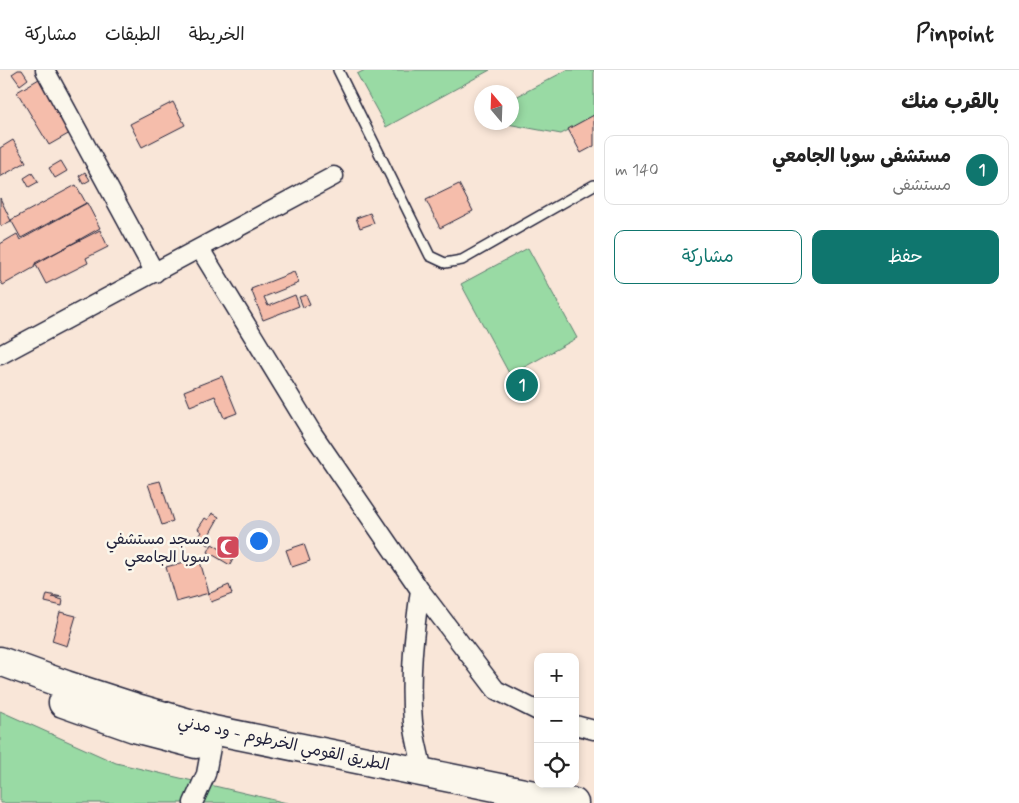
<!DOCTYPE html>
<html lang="ar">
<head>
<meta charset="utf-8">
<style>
	body { margin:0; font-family:Mynerve,"Playpen Sans Arabic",sans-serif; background:#f6f6f6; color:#222; direction:rtl }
	.controls { position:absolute; right:15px; bottom:15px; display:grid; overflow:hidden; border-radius:10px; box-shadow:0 2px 8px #0003 }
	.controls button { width:45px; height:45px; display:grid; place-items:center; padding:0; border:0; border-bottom:1px solid #e0e0e0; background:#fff; color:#222; font:25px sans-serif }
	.compass { position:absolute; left:474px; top:15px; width:45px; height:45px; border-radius:50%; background:#fff; box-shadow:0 2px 8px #0003; rotate:341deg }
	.you { position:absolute; left:258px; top:470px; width:18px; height:18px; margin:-12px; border:4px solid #fff; border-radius:50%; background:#1a73e8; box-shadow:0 0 0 8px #1a73e833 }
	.badge { display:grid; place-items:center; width:32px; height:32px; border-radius:50%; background:#0f766e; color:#fff; font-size:16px; font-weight:700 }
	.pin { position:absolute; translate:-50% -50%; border:2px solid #fff; box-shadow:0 1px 5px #0006 }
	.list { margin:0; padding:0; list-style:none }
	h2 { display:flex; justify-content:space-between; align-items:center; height:65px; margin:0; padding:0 20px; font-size:21px }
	h2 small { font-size:16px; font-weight:400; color:#767676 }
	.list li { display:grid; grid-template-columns:32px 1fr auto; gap:15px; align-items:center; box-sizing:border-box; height:70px; margin:0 10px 10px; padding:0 10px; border:1px solid #e0e0e0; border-radius:10px }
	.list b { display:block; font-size:19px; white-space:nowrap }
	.list p { margin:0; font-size:16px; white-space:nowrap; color:#767676 }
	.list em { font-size:16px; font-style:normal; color:#767676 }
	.actions { display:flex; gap:10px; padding:15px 20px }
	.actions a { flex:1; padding:11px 0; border:1px solid #0f766e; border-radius:10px; text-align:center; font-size:18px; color:#0f766e }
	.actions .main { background:#0f766e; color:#fff }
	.icon { flex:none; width:28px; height:28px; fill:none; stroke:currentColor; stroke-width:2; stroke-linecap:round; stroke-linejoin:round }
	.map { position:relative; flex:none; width:594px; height:733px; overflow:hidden; direction:ltr }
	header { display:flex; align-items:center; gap:30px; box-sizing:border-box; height:70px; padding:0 25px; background:#fff; border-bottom:1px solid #e0e0e0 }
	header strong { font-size:24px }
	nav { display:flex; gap:28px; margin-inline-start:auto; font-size:18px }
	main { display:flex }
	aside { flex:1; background:#fff }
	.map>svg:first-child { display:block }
	.green { fill:#99daa4; stroke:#5e7e70 }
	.building { fill:#f5bdab; stroke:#22223b }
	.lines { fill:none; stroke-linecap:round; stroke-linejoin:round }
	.lane-casing { stroke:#22223b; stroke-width:12 }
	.street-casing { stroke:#22223b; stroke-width:21 }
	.highway-casing { stroke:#22223b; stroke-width:31 }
	.lane { stroke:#fbf7ec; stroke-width:9 }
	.street { stroke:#fbf7ec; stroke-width:18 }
	.highway { stroke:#fbf7ec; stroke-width:28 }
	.labels { text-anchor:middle; stroke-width:5; stroke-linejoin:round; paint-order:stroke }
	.poi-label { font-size:16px; fill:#22223b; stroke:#fbf7ec; text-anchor:end }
	.street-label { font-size:16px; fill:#22223b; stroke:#fbf7ec }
</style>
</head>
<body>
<header>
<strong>Pinpoint</strong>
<nav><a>الخريطة</a><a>الطبقات</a><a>مشاركة</a></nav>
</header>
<main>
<aside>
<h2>بالقرب منك<small></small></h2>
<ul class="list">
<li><span class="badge">1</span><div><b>مستشفى سوبا الجامعي</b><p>مستشفى</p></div><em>140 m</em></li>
</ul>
<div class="actions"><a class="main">حفظ</a><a>مشاركة</a></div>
</aside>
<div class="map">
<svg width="594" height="733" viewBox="0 0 594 733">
	<rect width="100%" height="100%" fill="#f9e6d8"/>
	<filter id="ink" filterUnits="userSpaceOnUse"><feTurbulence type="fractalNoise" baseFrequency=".02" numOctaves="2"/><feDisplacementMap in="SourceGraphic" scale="10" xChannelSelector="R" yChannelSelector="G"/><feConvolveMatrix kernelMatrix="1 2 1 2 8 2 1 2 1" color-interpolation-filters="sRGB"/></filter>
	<g filter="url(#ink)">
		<path class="green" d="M365,0H490L386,57L357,4Z
			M567,0H594V47L561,64L502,53L512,52V29Z
			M528,178L577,268L510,305L461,214Z
			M0,641L116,693L287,733H0Z"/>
		<path class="building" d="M18,0H22L28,9L20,15L12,4Z
			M39,9L70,63L49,75L17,22Z
			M173,32L185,55L142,77L130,54Z
			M594,45V76L581,83L568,59Z
			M13,70L26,92L0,107V78Z
			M61,91L67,101L55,108L49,98Z
			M85,102L90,110L83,114L79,106Z
			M32,103L38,112L29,117L24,108Z
			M459,114L473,141L440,158L426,130Z
			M76,115L86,133L21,168L11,150Z
			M0,128L11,151L1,156L0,155Z
			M87,133L100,158L34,195L35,197L3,215L0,211V174L17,164L20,170Z
			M370,143L374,153L360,158L356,148Z
			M100,160L108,177L86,188L88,193L46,214L35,193Z
			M294,202L299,213L264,227L268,236L295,225L299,236L263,250L251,219Z
			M306,225L310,234L303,237L299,227Z
			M222,306L237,343L224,348L215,326L190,336L184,321Z
			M160,411L173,451L162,455L148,414Z
			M212,443L219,447L206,470L210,472L209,475L198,468L202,462L198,459L205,448L208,450Z
			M212,474L234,487L230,495L208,482Z
			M304,474L310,491L292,497L286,480Z
			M199,488L209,523L176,532L166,497Z
			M229,515L232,524L211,532L208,524Z
			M47,524L62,527H52L63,530L62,536L45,532Z
			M60,542L76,546L67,576L52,571Z"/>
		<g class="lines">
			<g class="lane-casing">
				<path id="lane" d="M338,0L430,186L445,193L462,190L594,115"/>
			</g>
			<g class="street-casing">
				<path id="street" d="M45,0L155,203
					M200,179L313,364L420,520L496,620L538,641
					M0,285L334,106
					M420,520C414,564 409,608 413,652C415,669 420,686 423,702
					M575,655L594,660
					M193,733L206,704L211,677"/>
			</g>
			<g class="highway-casing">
				<path id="highway" d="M0,591L66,615L140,639L213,660L574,733
					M63,633L134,658L196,674"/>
			</g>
			<use href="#lane" class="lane"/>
			<use href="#street" class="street"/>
			<use href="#highway" class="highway"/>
		</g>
	</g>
	<defs>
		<g id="mosque-square" transform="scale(1.25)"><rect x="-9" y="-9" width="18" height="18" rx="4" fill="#d1495b" stroke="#fbf7ec"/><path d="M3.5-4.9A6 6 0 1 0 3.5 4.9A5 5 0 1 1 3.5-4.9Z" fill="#fff"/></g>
	</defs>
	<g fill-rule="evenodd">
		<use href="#mosque-square" x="228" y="477"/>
	</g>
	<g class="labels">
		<g class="poi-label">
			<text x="210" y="474">مسجد مستشفي<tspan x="210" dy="18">سوبا الجامعي</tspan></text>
		</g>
		<g class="street-label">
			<text transform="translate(284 672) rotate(12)" y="6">الطريق القومي الخرطوم - ود مدني</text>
		</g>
	</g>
</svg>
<div class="controls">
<button>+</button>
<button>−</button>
<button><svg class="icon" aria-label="locate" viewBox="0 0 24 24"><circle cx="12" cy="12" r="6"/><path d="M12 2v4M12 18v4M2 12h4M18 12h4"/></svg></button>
</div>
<svg class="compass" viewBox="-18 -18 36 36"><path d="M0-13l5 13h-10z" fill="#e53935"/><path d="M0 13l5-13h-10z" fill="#767676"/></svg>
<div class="you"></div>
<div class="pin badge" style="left:522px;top:315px">1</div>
</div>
</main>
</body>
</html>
